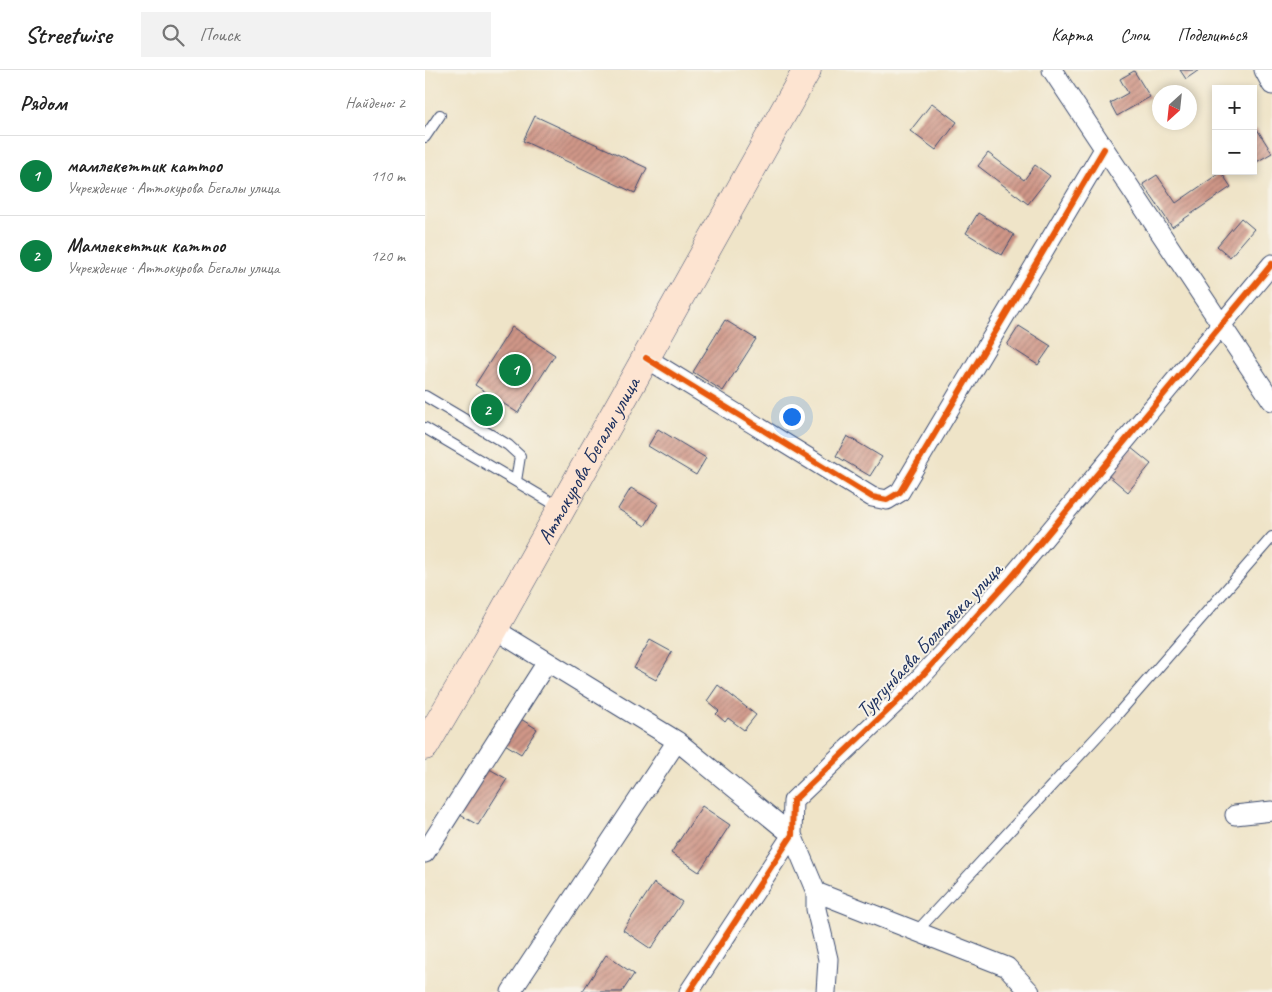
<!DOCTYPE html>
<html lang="ru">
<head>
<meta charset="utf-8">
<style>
	body { margin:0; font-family:Caveat,sans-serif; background:#f2f2f2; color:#222 }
	.controls { position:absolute; right:15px; top:15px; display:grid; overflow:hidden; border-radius:0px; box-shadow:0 2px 8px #0003 }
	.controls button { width:45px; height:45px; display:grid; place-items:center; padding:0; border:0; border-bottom:1px solid #e0e0e0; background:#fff; color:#222; font:25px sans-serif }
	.compass { position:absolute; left:727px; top:15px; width:45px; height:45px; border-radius:50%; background:#fff; box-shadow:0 2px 8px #0003; rotate:207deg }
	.you { position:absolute; left:366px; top:346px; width:18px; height:18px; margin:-12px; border:4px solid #fff; border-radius:50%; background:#1a73e8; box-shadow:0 0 0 8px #1a73e833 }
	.badge { display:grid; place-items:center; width:32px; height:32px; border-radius:50%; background:#0b8043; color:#fff; font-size:16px; font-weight:700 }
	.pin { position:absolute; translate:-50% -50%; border:2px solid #fff; box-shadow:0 1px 5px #0006 }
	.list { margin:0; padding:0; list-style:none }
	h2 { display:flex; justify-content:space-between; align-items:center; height:65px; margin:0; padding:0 20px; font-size:21px }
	h2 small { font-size:16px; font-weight:400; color:#767676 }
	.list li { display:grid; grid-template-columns:32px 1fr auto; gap:15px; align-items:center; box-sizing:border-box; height:80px; padding:0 20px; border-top:1px solid #e0e0e0 }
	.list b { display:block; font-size:19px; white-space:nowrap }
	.list p { margin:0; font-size:16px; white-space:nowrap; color:#767676 }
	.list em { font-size:16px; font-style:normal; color:#767676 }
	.icon { flex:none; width:28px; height:28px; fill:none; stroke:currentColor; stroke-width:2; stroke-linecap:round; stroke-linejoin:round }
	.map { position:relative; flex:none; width:847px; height:922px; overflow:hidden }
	header { display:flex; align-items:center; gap:30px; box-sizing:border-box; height:70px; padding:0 25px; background:#fff; border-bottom:1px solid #e0e0e0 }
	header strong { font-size:24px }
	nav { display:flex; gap:28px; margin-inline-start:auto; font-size:18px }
	.search { width:350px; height:45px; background:#f2f2f2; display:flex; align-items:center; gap:12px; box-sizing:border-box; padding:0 18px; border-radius:0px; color:#767676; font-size:19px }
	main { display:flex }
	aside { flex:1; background:#fff }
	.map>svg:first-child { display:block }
	.building { fill:url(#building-hatch) }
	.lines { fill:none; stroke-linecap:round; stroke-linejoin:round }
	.lane-casing { stroke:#3b4a6e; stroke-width:12 }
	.street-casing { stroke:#3b4a6e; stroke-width:21 }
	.secondary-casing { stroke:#3b4a6e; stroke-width:29 }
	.lane { stroke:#fff; stroke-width:10 }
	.street { stroke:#fff; stroke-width:19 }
	.secondary { stroke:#fde4d1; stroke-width:28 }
	.cycleway-casing { stroke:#f7f3e8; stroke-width:9 }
	.cycleway { stroke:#e8590c; stroke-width:6 }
	.labels { text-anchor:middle; stroke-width:4; stroke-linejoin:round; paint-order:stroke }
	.street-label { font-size:21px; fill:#1b2f5e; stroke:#f7f3e8 }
</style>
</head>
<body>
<header>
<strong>Streetwise</strong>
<div class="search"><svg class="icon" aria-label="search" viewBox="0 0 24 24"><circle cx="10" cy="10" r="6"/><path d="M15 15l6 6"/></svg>Поиск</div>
<nav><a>Карта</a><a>Слои</a><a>Поделиться</a></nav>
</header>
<main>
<aside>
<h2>Рядом<small>Найдено: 2</small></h2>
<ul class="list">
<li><span class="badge">1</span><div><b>мамлекеттик каттоо</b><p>Учреждение · Аттокурова Бегалы улица</p></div><em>110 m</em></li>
<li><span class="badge">2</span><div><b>Мамлекеттик каттоо</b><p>Учреждение · Аттокурова Бегалы улица</p></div><em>120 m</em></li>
</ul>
</aside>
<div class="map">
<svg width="847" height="922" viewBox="0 0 847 922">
	<defs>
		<pattern id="building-hatch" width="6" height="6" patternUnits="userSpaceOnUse" patternTransform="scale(1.25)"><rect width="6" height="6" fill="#d09788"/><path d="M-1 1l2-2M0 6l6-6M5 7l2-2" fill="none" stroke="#a87c72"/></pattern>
	</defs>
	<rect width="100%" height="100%" fill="#f7f3e8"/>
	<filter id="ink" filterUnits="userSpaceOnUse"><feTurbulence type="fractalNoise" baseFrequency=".02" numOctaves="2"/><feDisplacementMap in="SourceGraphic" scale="10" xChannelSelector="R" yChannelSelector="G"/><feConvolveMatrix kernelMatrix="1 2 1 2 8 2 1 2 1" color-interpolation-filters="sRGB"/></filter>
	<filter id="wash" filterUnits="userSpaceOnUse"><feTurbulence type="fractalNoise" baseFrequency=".0096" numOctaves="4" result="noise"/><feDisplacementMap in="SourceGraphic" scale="20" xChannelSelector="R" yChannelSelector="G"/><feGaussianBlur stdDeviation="1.12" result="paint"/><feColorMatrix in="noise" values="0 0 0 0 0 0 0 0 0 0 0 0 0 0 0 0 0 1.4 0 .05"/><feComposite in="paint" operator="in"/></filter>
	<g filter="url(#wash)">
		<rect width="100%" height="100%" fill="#efe4c8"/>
		<g id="blocks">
			<path class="building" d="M755,0H774L761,9Z
				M709,1L725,27L692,46L685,33L703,23L695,9Z
				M507,33L532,52L511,80L485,61Z
				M110,46L222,98L210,123L98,71Z
				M832,59L847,83L828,94V61Z
				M563,83L599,110L610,95L625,106L603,134L553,96Z
				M796,102L806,117L747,157L718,114L732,105L751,133Z
				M553,143L589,165L577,185L541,163Z
				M816,148L829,159L805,187L792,176Z
				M300,250L331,269L298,321L268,302Z
				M594,256L626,276L613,295L582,275Z
				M87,257L130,285L93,343L50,315Z
				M233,359L281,388L271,405L223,376Z
				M422,366L457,387L445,406L411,386Z
				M705,377L726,394L703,422L683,405Z
				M206,418L233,434L220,456L193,439Z
				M225,570L247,582L231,610L209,598Z
				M293,615L331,645L319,660L303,648L300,652L291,644L294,641L282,631Z
				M91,646L112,659L96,684L75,671Z
				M59,696L82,709L53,755L28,741Z
				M277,736L305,755L274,802L246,783Z
				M229,813L257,832L226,879L198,860Z
				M181,885L209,904L197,922H157Z"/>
		</g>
	</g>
	<g filter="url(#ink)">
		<use href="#blocks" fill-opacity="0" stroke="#3b4a6e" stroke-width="1"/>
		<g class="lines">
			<g class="lane-casing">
				<path id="lane" d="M0,67L15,45
					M0,326L83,375L95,386L91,411
					M0,358L136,438
					M493,860L691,646L847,467"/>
			</g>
			<g class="street-casing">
				<path id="street" d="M627,0L847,331
					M839,0L847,15
					M221,288L447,427L462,430L475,422L679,79
					M69,559L252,671L367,765L391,822L582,897L605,922
					M810,745L847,741
					M0,783L122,592
					M391,822V839L403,889L401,922
					M86,922L252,671
					M264,922L367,765L368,731L484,620L586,508L847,194"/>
			</g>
			<g class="secondary-casing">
				<g id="secondary">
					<path id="s1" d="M0,676L69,559L382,0"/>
				</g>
			</g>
			<use href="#lane" class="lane"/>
			<use href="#street" class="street"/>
			<use href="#secondary" class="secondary"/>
			<g class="cycleway-casing">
				<path id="cycleway" d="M221,288L447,427L462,430L475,422L679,79
					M264,922L367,765L368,731L484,620L586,508L847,194"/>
			</g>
			<use href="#cycleway" class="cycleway"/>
		</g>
	</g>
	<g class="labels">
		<g class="street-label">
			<text dy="7" stroke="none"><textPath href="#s1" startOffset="329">Аттокурова Бегалы улица</textPath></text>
			<text transform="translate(504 570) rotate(-47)" y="7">Тургунбаева Болотбека улица</text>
		</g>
	</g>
</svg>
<div class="controls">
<button>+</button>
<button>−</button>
</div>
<svg class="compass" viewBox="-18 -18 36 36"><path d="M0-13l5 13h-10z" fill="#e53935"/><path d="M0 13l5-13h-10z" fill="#767676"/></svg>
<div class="you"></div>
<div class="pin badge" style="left:90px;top:300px">1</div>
<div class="pin badge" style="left:62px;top:340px">2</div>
</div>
</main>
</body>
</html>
